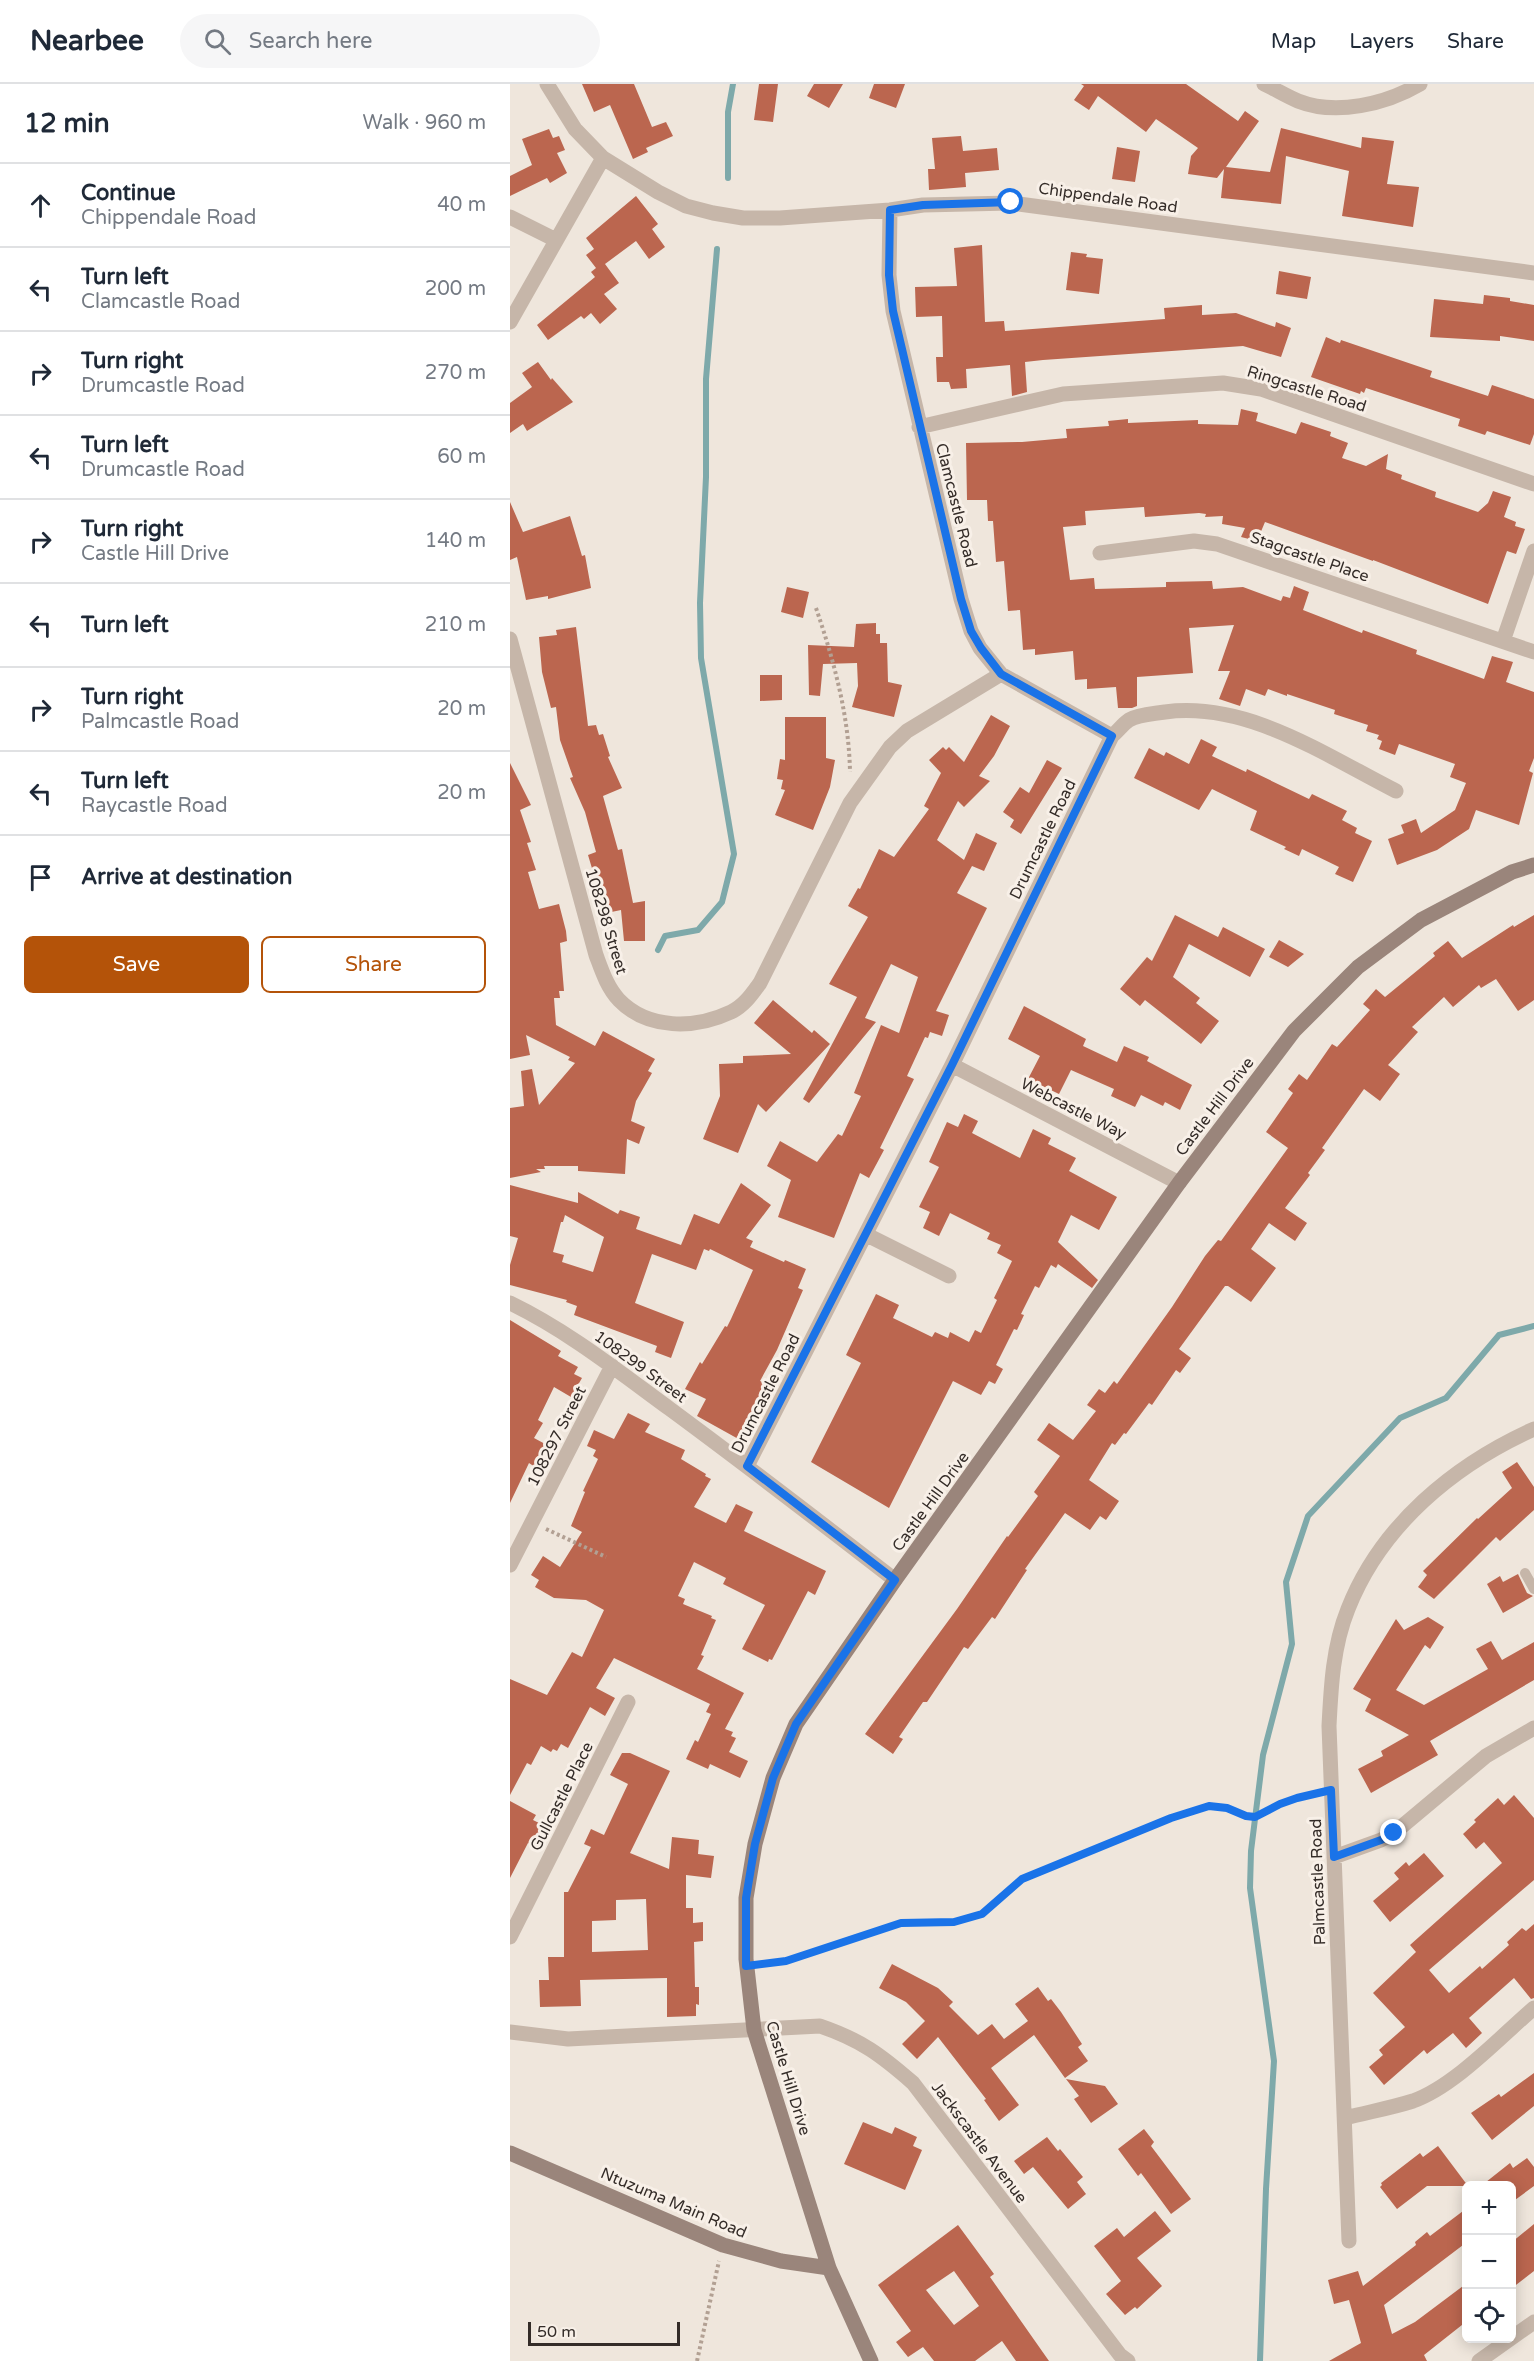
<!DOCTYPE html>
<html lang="en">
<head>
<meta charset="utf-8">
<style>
	body { margin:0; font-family:"Varela Round",sans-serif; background:#f6f6f7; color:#1f2937 }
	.controls { position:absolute; right:18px; bottom:18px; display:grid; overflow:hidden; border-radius:9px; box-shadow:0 3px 15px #0003 }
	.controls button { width:54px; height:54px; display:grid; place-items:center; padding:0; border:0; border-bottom:2px solid #e0e1e3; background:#fff; color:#1f2937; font:30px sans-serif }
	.scale { position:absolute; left:18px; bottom:15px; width:152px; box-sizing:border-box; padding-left:6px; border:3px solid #342c28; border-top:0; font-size:16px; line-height:21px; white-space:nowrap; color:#342c28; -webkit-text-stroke:4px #f8f0e8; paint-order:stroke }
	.stop { position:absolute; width:18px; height:18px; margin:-14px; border:4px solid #1a73e8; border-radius:50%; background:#fff }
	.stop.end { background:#1a73e8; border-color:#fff; box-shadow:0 2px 6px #0008 }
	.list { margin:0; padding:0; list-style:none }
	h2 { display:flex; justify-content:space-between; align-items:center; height:78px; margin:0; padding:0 24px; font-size:26px }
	h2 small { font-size:20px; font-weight:400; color:#747a83 }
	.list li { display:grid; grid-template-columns:39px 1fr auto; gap:18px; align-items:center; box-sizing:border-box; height:84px; padding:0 24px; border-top:2px solid #e0e1e3 }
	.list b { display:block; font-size:22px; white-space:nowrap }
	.list p { margin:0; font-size:20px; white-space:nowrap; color:#747a83 }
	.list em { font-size:20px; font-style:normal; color:#747a83 }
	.actions { display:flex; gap:12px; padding:18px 24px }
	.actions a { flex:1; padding:14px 0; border:2px solid #b45309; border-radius:9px; text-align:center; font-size:21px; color:#b45309 }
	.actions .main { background:#b45309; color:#fff }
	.icon { flex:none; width:33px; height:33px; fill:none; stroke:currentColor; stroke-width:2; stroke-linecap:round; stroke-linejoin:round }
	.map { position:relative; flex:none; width:1024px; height:2277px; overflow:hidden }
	header { display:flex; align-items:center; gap:36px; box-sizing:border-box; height:84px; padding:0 30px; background:#fff; border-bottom:2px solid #e0e1e3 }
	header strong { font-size:28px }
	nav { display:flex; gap:33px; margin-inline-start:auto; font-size:21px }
	.search { width:420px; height:54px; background:#f6f6f7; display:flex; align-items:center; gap:15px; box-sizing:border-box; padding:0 21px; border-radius:33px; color:#747a83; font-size:22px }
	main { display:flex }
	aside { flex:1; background:#fff }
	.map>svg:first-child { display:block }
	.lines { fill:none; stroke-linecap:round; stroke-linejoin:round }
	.stream { stroke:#7ea9aa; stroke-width:6 }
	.building { fill:#bb664f; fill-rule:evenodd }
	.path { stroke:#b2a093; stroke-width:4; stroke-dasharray:3 3; stroke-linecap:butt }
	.lane { stroke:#c6b6a9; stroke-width:10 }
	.street { stroke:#c6b6a9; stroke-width:15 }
	.secondary { stroke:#9a857b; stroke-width:15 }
	.route { stroke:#1a73e8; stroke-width:8 }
	.labels { text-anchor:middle; stroke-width:6; stroke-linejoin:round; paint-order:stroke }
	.street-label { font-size:16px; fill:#342c28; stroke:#f8f0e8 }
</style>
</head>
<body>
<header>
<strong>Nearbee</strong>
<div class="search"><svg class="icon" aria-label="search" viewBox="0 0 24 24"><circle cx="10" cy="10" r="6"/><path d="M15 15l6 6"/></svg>Search here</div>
<nav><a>Map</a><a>Layers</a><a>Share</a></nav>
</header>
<main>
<aside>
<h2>12 min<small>Walk · 960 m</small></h2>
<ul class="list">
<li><svg class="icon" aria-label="ahead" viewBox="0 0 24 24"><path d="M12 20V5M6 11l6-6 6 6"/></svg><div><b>Continue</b><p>Chippendale Road</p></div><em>40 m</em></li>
<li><svg class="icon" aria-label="left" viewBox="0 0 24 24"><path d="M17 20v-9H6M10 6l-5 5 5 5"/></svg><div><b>Turn left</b><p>Clamcastle Road</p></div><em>200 m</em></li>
<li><svg class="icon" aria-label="right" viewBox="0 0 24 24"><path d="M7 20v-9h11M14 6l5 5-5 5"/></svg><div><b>Turn right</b><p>Drumcastle Road</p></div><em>270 m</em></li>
<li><svg class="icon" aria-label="left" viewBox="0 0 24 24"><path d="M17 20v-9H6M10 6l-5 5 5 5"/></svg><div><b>Turn left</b><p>Drumcastle Road</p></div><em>60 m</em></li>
<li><svg class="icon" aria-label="right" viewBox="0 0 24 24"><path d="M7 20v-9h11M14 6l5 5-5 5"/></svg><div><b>Turn right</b><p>Castle Hill Drive</p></div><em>140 m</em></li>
<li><svg class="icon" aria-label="left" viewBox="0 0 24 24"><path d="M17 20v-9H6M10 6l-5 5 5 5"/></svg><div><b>Turn left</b></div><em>210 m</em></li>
<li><svg class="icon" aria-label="right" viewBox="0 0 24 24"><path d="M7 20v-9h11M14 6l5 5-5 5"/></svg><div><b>Turn right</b><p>Palmcastle Road</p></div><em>20 m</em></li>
<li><svg class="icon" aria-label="left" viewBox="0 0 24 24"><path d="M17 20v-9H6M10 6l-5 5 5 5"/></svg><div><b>Turn left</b><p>Raycastle Road</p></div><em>20 m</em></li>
<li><svg class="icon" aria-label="arrive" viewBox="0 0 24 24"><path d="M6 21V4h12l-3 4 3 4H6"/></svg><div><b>Arrive at destination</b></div></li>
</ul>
<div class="actions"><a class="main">Save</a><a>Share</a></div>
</aside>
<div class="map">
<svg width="1024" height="2277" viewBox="0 0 1024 2277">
	<rect width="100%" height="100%" fill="#efe6dc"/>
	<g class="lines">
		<path class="stream" d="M218,94V28L223,0
			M148,866L155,852L188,846L212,818L224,770L191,574L190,519L196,393V295L207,165
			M750,2277L756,2105L764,1977L740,1804L741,1767L753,1671L782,1560L776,1498L798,1432L890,1334L936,1314L989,1251L1024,1242"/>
	</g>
	<path class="building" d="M72,0H124L142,43L156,38L163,52L136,64L138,68L123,75L100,21L84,28Z
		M249,0H268L263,38L244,36Z
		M304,0H333L319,24L297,12Z
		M364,0H395L386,24L359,14Z
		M571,0H676L728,37L735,27L749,37L716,83L760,88L771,44L851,64L852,53L884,57L877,100L909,103L903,143L832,132L839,87L776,72L771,120L711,114L714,85L707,94L678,90L681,72L688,64L646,35L636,48L588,12L579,26L564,16L574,2Z
		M39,45L43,54L49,52L55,66L47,69L57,89L40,99L37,94L0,112V92L22,81L12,55Z
		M451,52L453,67L487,64L489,86L455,89L456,103L419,106L418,85H425L422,54Z
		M607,63L630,67L625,98L602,95Z
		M126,112L148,140L142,145L155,163L139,175L126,157L95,180L109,199L94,210L107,225L90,240L81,229L74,235L71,232L38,256L27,241L85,193L81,188L86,184L76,171L84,165L76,154Z
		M472,161L475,238L494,237L495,247L655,235L654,224L692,221V231L726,229L765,243L766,238L781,244L771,273L733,262L533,276L515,278L517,308L502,312L500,281L456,285L457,304L441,305L439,298H427L426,273H433L432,232L406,233L405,203L447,202L444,164Z
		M561,168L577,170L576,173L593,175L589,210L556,206Z
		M769,187L801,193L797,215L766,210Z
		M974,211L1000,214V217L1024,221V257L990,252V257L920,253L924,215L973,220Z
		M816,253L830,259L831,256L922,287L920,293L978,312L982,301L1024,315V350L1020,361L977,347L975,351L948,342L950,335L856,304L854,309L851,307L850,310L801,293Z
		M28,278L41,296L42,294L63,318L17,347L13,340L0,349V319L22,303L12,289Z
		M731,325L748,329L746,337L786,350L791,338L821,348L820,352L838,359L832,374L856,382L878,370L876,385L892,391L891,395L926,408L925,413L968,428L978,419L983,407L1001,413L994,433L1006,438L1005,442L1015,445L1006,470L997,467L978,520L863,476V477L755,438L747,457L731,453L735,444L712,440L713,432L695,433L696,430L689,429L635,433L634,423L575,427L576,441L553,443L560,496L584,494L585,505L656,503V498L702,497L703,505L733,503L771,517L773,512L780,514L784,502L799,508L793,526L852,549L853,546L907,566L906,570L974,595L982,572L1003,578L996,598L1024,608V674L1019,687L1023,689L1009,741L966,726L959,745L927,766L887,781L878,755L894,749L891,741L906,735L911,749L945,726L956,699L940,693L945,680L889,660L885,671L869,665L872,657L867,655L869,651L856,647L858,641L824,630L825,626L777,610V612L758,605L755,612L736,605L730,622L709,615L720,587H708L724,541L679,544L683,589L627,593V622L622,624H608L606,603L577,605V595L565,596L563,567L525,571V565L513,566L510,526L498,527L494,477L486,478L483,437H478L477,416H457L456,359L512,358L557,354L556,345L599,342L598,337L618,335V339L688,336V340L728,341Z
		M0,418L13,448L60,432L72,472L75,471L81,504L38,515V512L16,516L7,473L0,476Z
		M277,503L299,508L293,534L271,528Z
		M366,539V550H370V559H377L378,598L392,601L384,633L342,623L348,602L347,579L313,580L310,612L299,611L298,561L344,563L346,540Z
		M66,543L78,642L86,641L89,651L93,650L100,672L98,673L112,704L93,712L108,766L112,765L123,819L135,817V857H114L111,826L87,831L81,803L87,801L78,771L86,768L75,728L60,694L63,693L50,656L46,623L41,624L32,588L29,553L47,551L46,546Z
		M250,591H272V616L250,617Z
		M481,631L500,642L484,672L469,692L480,697L454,723L448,717L427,756L454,776L466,749L487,759L474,787L462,782L447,809L477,824L426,927L439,931L432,952L420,948L418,954L415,953L397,992L404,995L370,1064L374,1066L359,1094L350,1089L324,1154L268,1133L281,1096L257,1082L270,1057L307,1078L328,1050L332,1052L351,1012L344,1009L371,941L389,949L408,893L381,880L355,934L366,938L299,1019L293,1015L347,913L319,900L358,833L338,822L348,804L350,805L369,765L384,773L419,725L414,722L431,689L419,676L433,663L436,666L439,663L454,678Z
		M275,633H316V674L325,676L320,703L303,746L265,731L275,706L271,705L273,696L267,695L270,675L275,676Z
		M691,655L707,663L702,672L736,688L737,685L799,715L802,710L837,727L832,736L847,744L845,749L862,757L843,798L825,790L829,783L792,765L789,772L774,765L776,763L740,746L747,727L702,705L689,726L624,694L639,664L654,672L656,668L679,680Z
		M537,676L552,684L511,750L500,743L504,736L493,728L510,703L519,709Z
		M0,679L21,721L10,726L21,758L17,759L26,786L18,788L29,825L49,820L56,847L57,857L50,859L54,907H49L50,914H44L46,941L85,962L93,947L145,975L138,987L142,989L126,1017L121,1037L135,1043L129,1060L117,1055L115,1090L68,1087V1082H34L35,1085H26L31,1088L0,1094V1024L14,1022L11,987L22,985L29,1021L65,979L58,976L60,973L16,951L20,971L0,975Z
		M665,831L708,853L713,843L755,865L740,893L679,860L663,893L690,914L686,919L709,937L691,960L635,916L630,922L610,905L637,873L642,877Z
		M1024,831V916L1008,927L986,895L971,904L969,901L943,923L934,913L902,943L908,948L878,981L890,990L870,1017L854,1005L812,1064L815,1066L798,1089L800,1091L775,1124L797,1139L785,1157L759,1139L741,1165L766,1184L741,1218L718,1202H715L669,1265L681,1274L670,1289L666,1286L642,1321L639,1319L616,1350L614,1349L605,1361L602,1359L579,1396L609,1417L596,1436L590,1432L580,1446L555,1429L515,1485L517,1486L485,1535L482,1533L458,1565L454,1563L417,1618H413L389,1653L393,1655L383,1670L355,1650L447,1525L497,1452L498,1453L528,1412L524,1408L550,1372L527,1356L539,1339L563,1356L586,1327L577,1321L589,1305L595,1309L604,1297L607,1300L662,1223L695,1172L708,1156L711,1157L778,1064L756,1048L783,1009L778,1005L789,990L797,996L822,960L827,963L860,926L853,920L866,905L875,913L925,872L923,869L938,857L952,874L1003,841L1004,843Z
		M769,856L794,870L778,883L759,873Z
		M263,916L302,949L304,946L320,960L256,1028L248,1020L228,1069L193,1055L210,1012L209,980L233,979V972L281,970L244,939Z
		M514,922L576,955L573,962L607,978L614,962L639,973L637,977L682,1001L670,1026L655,1018L653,1022L631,1011L625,1023L601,1012L604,1005L561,986L549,1010L518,995L530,972L498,955Z
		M454,1030L468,1037L462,1049L510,1074L523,1045L541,1054L538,1060L566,1074L559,1087L607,1113L589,1146L561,1131L548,1158L588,1196L582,1204L548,1180L546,1184L541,1181L529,1204L525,1202L511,1230L514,1231L507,1246L504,1245L486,1281L493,1285L485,1300L479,1297L471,1311L443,1297L379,1424L301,1378L351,1279L336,1271L366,1210L389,1221L383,1234L422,1253L425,1248L438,1254L440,1248L459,1258L465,1246L471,1249L487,1216L484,1214L502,1177L487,1169L491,1161L477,1155L480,1149L440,1129L429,1152L413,1144L420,1128L409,1123L429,1083L419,1078L437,1038L448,1043Z
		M231,1099L261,1121L236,1154L243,1157L240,1163L274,1178L275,1176L296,1185L288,1204L293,1206L267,1266L250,1297L255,1299L249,1310L255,1314L232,1357L187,1332L196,1315L175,1305L190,1278L192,1280L215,1242L217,1243L221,1235L243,1186L200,1165L199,1167L194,1165L186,1186L142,1170L125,1219L174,1238L161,1274L145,1268L147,1262L64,1231L67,1222L56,1218L57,1216L0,1201V1181L8,1154L0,1152V1101L68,1119V1108L108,1130L110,1126L130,1133L126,1145L171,1161L184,1130L209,1140ZM55,1131L94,1153L83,1188L52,1178L54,1171L43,1168L51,1138H53Z
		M0,1236L51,1267L48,1272L68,1283L64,1290L72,1294L61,1313L44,1303L28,1336L33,1339L24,1354L37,1361L25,1383L19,1379L0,1419Z
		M118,1329L140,1340L135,1348L175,1366L171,1375L196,1390L195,1392L201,1395L184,1423L216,1439L226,1420L243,1428L234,1447L316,1487L305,1511L298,1507L262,1576L259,1575L258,1578L232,1565L255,1521L213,1500L216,1494L184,1478L168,1512L175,1515L173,1520L202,1532L201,1534L206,1536L191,1571L194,1572L187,1585L234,1609L215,1645L223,1648L221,1652L226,1654L219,1668L238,1677L230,1694L200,1680L198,1685L176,1675L185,1656L188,1658L201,1630L196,1628L200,1620L104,1574L86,1604L105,1614L95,1632L80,1623L58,1664L51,1660L47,1667L43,1665L41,1668L31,1662L21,1681L17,1679L0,1711V1595L37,1611L62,1568L72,1573L94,1526L76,1516L44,1514L25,1503L29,1496L21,1491L33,1472L50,1483L72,1448L61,1442L75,1408L73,1407L88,1375L83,1372L86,1366L77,1362L84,1346L104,1355Z
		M1007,1378L1024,1403V1426L990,1457L986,1453L924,1515L908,1503L917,1491L913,1487L967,1434L968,1435L1002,1404L992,1388Z
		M1008,1490L1017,1509L1023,1512L993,1529L977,1500L990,1492L993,1498Z
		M918,1533L934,1543L920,1565L915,1561L886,1606L914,1621L978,1585L966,1565L981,1557L992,1576L1024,1558V1596L920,1657L928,1671L861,1709L848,1685L873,1672L871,1667L899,1651L855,1627L861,1615L843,1605L886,1535L894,1546Z
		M112,1669H120L160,1687L120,1769L159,1785L162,1753L189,1756L188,1770L204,1772L201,1794L176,1791V1824H183V1839L193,1838V1857L184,1858L185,1903H189V1921L186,1920V1932L157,1933V1894L70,1896L71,1922L30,1923L29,1896H39L38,1873H54V1808H58L81,1763L74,1760L81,1745L94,1751L118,1700L100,1691ZM136,1815L138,1866L82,1868V1837L106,1836V1816Z
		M1004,1711L1024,1734V1796L919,1886L939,1909L970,1882L972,1885L999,1861L997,1858L1012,1844L1016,1847L1024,1840V1914L1021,1915L1004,1894L959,1934L972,1949L956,1964L943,1949L917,1970L914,1966L874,2001L859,1983L873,1971L869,1966L895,1943L863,1909L906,1868L900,1861L992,1779L974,1758L966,1765L953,1750L966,1738L964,1736L988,1714L994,1721Z
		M0,1717L26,1731L23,1736L35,1742L24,1762L18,1759L0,1794Z
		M914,1769L934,1792L880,1838L863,1817L889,1795L884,1789L896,1778L899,1782Z
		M382,1880L428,1904L443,1918L439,1922L468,1951L482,1940L494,1955L518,1937L505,1920L528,1903L538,1917L541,1915L551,1928L572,1960L568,1963L578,1977L555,1994L524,1951L481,1984L509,2021L489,2037L474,2016L476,2015L428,1953L407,1975L392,1960L415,1937L396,1918L369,1904Z
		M1024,1989V2022L982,2056L961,2029L989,2010L991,2013Z
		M556,1995L595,2002L608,2020L581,2039L564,2015L569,2012Z
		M353,2038L382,2050L385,2043L407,2053L403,2062L412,2066L395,2106L334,2080Z
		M634,2045L644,2058L641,2062L681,2115L661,2130L631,2089L628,2092L608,2065Z
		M537,2053L548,2067L550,2065L573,2093L567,2098L576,2110L558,2125L523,2083L514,2090L504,2077Z
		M928,2062L958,2102H917L887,2125L870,2103L872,2101L871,2099L910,2069L913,2073Z
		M1017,2074L1024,2083V2102L1005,2116L1002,2111V2102H971L1000,2079L1003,2084Z
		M957,2124V2158L874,2221L882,2250L905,2238L957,2199V2237L914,2271L917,2277H819L851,2259L839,2216L824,2220L818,2196L848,2187L853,2202L906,2161L905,2158L917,2148L920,2152Z
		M645,2127L661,2147L627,2174L652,2202L627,2225L625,2223L615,2231L596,2210L611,2197L584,2162L607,2144L614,2153Z
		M1024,2140V2187L1002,2204V2158Z
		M448,2141L484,2190L480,2193L539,2277H506L492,2257L465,2277H424L413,2263L398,2273L386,2258L401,2247L368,2201ZM444,2187L469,2222L444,2241L416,2206Z"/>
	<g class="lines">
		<path class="path" d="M306,524C324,577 339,632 340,688
			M36,1445L96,1473
			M251,1880L276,1877L341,1854L391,1839L444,1838L472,1831L512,1795L661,1734L699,1722L717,1724L736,1732L745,1733L769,1720L806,1710
			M187,2277L209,2177"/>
		<path class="lane" d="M1015,1489L1024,1505"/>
		<path class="street" d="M37,0L65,45L93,74L148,108L176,122L203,129L233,134H270L380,126L413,121L501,119L1024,189
			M754,0C765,5 776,12 788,17C826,32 876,20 910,0
			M380,126L379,191L383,227L451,515L461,547L470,564L491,590L602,652
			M0,133L46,156
			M0,238L93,74
			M409,343L553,310L713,299L751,305L1024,400
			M590,469L684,457L707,460L1024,568
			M0,555L86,871C92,887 97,903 109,916C138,946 185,945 221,928C234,922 242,910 250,899L340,719L380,663L397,647L491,590
			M993,557L1024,467
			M442,981L669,1099
			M357,1151L439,1192
			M0,1219C58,1247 108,1287 160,1325C236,1381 310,1438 385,1496
			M237,1382L442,981L602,652C608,647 613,640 619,636C629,630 643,630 655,628C737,617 815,671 886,707
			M0,1481L102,1282
			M824,1773L871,1756L884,1749L976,1672L1024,1644
			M0,1853L118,1618
			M0,1948L58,1955L310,1942C351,1956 371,1971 403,1999L610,2271L618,2277
			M835,2034C858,2028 881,2024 903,2017C945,2002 990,1953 1024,1924
			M839,2157L819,1642C821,1602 823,1562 838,1525C871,1441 944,1381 1024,1345
			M969,2277L1024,2238"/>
		<path class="secondary" d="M0,2069L213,2161L271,2177L319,2184
			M361,2277L319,2184L244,1946L236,1875V1814L245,1760L263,1694L286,1640L385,1496L669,1099L784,947L848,883L911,836L1002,788L1024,781"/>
	</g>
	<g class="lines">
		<path class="route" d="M501,118L413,121L380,126L379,191L383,227L451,515L461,547L471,564L491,590L602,652L442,981L237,1382L385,1496L286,1640L263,1694L245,1760L236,1814V1882L276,1877L391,1839L444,1838L472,1830L512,1795L661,1734L699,1722L717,1724L736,1732L745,1733L770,1720L787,1714L821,1706L824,1773L871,1756L884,1749"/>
	</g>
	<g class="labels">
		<g class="street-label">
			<text transform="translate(598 113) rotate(8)" y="6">Chippendale Road</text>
			<text transform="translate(797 304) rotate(17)" y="6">Ringcastle Road</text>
			<text transform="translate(447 421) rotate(76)" y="6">Clamcastle Road</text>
			<text transform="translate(800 472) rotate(19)" y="6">Stagcastle Place</text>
			<text transform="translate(532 755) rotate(-64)" y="6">Drumcastle Road</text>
			<text transform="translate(97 837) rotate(73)" y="6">108298 Street</text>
			<text transform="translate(704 1022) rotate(-53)" y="6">Castle Hill Drive</text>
			<text transform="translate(564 1024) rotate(27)" y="6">Webcastle Way</text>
			<text transform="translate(131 1282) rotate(36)" y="6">108299 Street</text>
			<text transform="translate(255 1309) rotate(-63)" y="6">Drumcastle Road</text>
			<text transform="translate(46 1352) rotate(-63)" y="6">108297 Street</text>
			<text transform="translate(420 1417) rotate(-54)" y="6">Castle Hill Drive</text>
			<text transform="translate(51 1712) rotate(-63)" y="6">Gullcastle Place</text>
			<text transform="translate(807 1798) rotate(-92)" y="6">Palmcastle Road</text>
			<text transform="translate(279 1994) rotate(73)" y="6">Castle Hill Drive</text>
			<text transform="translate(470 2058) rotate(53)" y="6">Jackscastle Avenue</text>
			<text transform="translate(164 2118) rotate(23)" y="6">Ntuzuma Main Road</text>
		</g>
	</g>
</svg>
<div class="controls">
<button>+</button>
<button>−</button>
<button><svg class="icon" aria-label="locate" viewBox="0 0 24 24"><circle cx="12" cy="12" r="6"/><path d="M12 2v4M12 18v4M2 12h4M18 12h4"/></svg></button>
</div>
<div class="scale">50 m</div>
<div class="stop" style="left:501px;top:118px"></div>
<div class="stop end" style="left:884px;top:1749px"></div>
</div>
</main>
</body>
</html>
